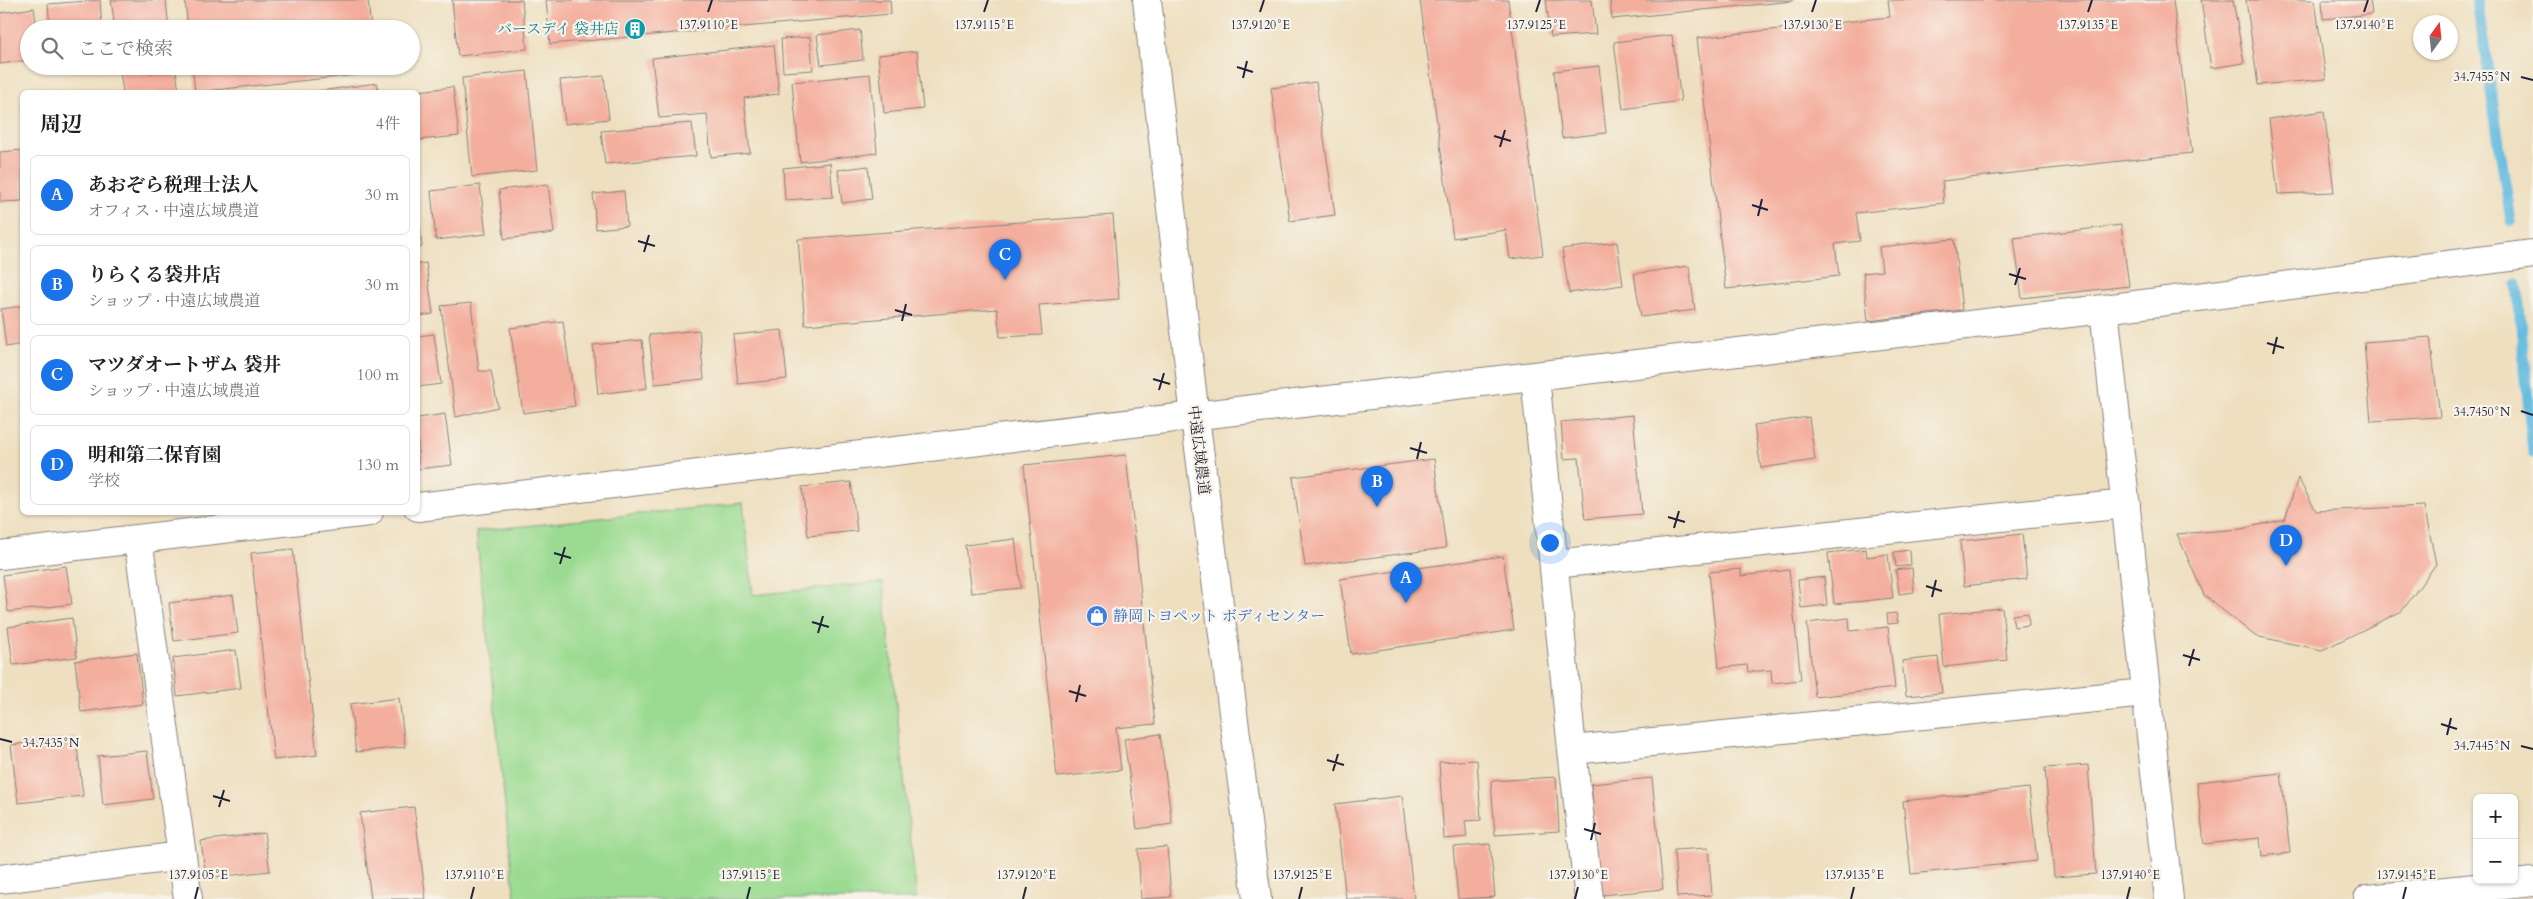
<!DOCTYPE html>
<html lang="ja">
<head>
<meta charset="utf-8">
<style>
	body { margin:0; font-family:Cardo,"Noto Serif JP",serif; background:#f6f6f6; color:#222 }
	.controls { position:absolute; right:15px; bottom:15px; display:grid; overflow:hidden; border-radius:8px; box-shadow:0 1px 4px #0004 }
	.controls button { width:45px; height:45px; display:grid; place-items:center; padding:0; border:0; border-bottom:1px solid #e0e0e0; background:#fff; color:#222; font:25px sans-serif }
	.compass { position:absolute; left:2413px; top:15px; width:45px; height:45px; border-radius:50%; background:#fff; box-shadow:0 1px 4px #0004; rotate:15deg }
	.you { position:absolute; left:1549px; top:542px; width:18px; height:18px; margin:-12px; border:4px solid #fff; border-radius:50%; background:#1a73e8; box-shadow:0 0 0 8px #1a73e833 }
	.badge { display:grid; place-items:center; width:32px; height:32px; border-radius:50%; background:#1a73e8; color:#fff; font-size:16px; font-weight:700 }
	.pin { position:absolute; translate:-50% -41px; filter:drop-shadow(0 1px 2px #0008) }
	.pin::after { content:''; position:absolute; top:26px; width:18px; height:15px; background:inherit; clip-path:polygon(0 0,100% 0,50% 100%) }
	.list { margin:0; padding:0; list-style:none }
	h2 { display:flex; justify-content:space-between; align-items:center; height:65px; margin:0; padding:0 20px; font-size:21px }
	h2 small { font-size:16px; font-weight:400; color:#767676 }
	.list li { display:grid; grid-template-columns:32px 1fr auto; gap:15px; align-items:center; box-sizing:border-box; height:80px; margin:0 10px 10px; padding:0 10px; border:1px solid #e0e0e0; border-radius:8px }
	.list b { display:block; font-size:19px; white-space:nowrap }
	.list p { margin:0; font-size:16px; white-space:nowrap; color:#767676 }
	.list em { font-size:16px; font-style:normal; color:#767676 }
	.icon { flex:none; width:28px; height:28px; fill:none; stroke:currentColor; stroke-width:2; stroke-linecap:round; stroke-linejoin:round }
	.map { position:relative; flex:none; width:2533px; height:899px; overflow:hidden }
	.search { position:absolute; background:#fff; box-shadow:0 1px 4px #0004; left:20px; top:20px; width:400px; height:55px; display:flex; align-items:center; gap:12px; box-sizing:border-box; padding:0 18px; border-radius:28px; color:#767676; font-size:19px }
	.panel { position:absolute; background:#fff; box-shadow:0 1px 4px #0004; left:20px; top:90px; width:400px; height:425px; border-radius:8px }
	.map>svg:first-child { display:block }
	.green { fill:#9bdb91; stroke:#5e7e66 }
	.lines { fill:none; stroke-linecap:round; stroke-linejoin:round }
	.stream { stroke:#62bbe0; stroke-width:11 }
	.building { fill:#f4ae9d }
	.minor-casing { stroke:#88807d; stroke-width:30 }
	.minor { stroke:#fff; stroke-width:28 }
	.ticks { fill:none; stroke:#22223b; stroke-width:2 }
	.labels { text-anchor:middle; stroke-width:4.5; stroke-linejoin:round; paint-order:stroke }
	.culture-label { font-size:15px; fill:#0d838f; stroke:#f7f3e8; text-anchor:end }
	.street-label { font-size:15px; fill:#22223b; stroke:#f7f3e8 }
	.shop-label { font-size:15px; fill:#366cbe; stroke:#f7f3e8; text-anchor:start }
	.ticks-label { font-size:12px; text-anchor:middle; fill:#22223b; stroke:#f7f3e8; stroke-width:4.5; stroke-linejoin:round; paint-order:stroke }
</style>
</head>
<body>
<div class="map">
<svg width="2533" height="899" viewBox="0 0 2533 899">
	<rect width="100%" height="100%" fill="#f7f3e8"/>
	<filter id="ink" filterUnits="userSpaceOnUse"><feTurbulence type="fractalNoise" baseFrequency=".02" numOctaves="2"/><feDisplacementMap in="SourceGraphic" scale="10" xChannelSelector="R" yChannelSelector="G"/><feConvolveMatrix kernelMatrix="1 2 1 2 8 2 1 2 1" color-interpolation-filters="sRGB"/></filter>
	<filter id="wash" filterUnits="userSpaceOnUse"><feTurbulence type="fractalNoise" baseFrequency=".0096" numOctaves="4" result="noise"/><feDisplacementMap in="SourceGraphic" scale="20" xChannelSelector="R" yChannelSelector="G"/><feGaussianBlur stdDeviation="1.12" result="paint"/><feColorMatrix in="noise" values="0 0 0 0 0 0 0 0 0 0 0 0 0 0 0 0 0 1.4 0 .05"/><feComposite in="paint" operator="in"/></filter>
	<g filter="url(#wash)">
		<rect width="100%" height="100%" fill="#eedfbf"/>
		<path class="green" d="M743,503L753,595L883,582L917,899H515L476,531Z"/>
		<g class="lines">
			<path class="stream" d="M2477,0L2511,221
				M2517,284L2533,452"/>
		</g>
		<g id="blocks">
			<path class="building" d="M100,0L102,29H50L48,4Z
				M111,0H166L169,29H115Z
				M185,0H368L371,29H188Z
				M452,0H522L527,49L458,56Z
				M546,0H890L891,14L550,44Z
				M1420,0H1508L1543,255L1510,259L1506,230L1453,238Z
				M1546,0H1592L1596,34L1551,37Z
				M1610,0H1793V1L1612,19Z
				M1888,0H2173L2192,153L1942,181L1944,203L1856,213L1860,241L1835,244L1839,276L1726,289L1697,38L1890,17Z
				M2201,0H2233L2244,63L2211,68Z
				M2246,0H2315L2326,79L2258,85Z
				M2322,0H2370L2372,14L2323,19Z
				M34,8L37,29H29V60L0,64V13Z
				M860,30L863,60L821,65L817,35Z
				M1672,35L1681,101L1623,109L1614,42Z
				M810,37L813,70L783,72L781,39Z
				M774,45L779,94L744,98L750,153L711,157L707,114L659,118L652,58Z
				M917,51L923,109L884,113L878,55Z
				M119,66H150V73L176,70L179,92H123Z
				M192,66H375L376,73L195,92Z
				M1599,66L1606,133L1562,138L1554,71Z
				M527,71L537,170L472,177L462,78Z
				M870,74L877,153L800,162L792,82Z
				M604,76L609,119L565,124L560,80Z
				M1316,82L1335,215L1290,221L1271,88Z
				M377,83L378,92H320V91Z
				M453,87L459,136L418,140V91Z
				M2324,111L2334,192L2278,194L2269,119Z
				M692,123L696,156L605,164L601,131Z
				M22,150V201L0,202V152Z
				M830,163L833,197L785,200L783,168Z
				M868,166L872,199L842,203L838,170Z
				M548,184L554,233L504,239L499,190Z
				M480,185L486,234L436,240L431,191Z
				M624,191L627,226L596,229L593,194Z
				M1113,215L1119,299L1039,305L1042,335L1000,337L997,309L805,325L798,239Z
				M419,219L422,247L418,248V220Z
				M2121,225L2129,286L2022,298L2014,238Z
				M1954,239L1962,310L1868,321L1863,273L1882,271L1879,247Z
				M1617,242L1623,285L1569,293L1562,249Z
				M426,263L433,314L418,316V264Z
				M1689,266L1695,310L1641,317L1634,274Z
				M471,303L479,371H491L498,407L456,417L441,306Z
				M22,306V344L6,347L1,309Z
				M563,321L575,406L523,413L510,328Z
				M699,330L704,379L655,384L649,335Z
				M782,330L787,379L738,384L733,335Z
				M434,334L441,384L418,387V336Z
				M2430,337L2440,417L2371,421L2364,342Z
				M642,340L647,388L598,394L593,345Z
				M445,414L452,465L418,469V418Z
				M1633,415L1642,514L1585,519L1579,458L1564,459L1561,422Z
				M1809,417L1815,460L1761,468L1754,425Z
				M1126,455L1155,724L1116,728L1121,770L1057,777L1024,465Z
				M1434,459L1446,548L1305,566L1293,477Z
				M2298,478L2316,511L2424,506L2436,564L2402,611L2322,650L2255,636L2204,595L2177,534L2241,529L2285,519Z
				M851,482L857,531L808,536L802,487Z
				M2022,534L2027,579L1964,586L1960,541Z
				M1015,539L1021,588L971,593L965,545Z
				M293,549L317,755L274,760L251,553Z
				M1866,549L1867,557L1888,554L1893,598L1834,604L1828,553Z
				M1910,550L1911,565L1896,567L1894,552Z
				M1503,556L1514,630L1351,654L1340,579Z
				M66,566L72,604L8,612L3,575Z
				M1912,568L1914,592L1899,594L1896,570Z
				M1741,569V576L1789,570L1801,680L1772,683L1771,670L1748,672L1747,665L1719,668L1709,572Z
				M1824,577L1827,605L1801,608L1798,580Z
				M233,595L238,633L174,641L169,603Z
				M2002,608L2007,660L1944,667L1939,614Z
				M1896,613L1898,623L1888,624L1887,614Z
				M2028,613L2029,625L2014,627L2012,615Z
				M72,618L77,657L13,665L8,627Z
				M1849,618L1850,631L1888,627L1895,688L1815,697L1807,623Z
				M236,650L241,688L177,696L173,658Z
				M137,653L143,704L81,712L75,661Z
				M1938,657L1942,693L1906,696L1902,661Z
				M399,698L405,747L356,752L350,704Z
				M1160,734L1172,824L1137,829L1124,739Z
				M76,737L83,796L18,803L11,745Z
				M147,751L153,799L103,805L98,756Z
				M1477,760L1481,820L1465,821L1467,837L1444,839L1439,762Z
				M2088,765L2096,874L2054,877L2045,768Z
				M2281,773L2290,853L2262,856L2260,838L2204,844L2197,782Z
				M1556,777L1559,831L1495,835L1491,781Z
				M1652,778L1663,889L1602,895L1591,784Z
				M2029,788L2037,861L1911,874L1903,801Z
				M1402,796L1414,899H1346L1335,804Z
				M414,807L426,899H371L360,813Z
				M264,833L270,871L206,878L201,841Z
				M1490,844L1495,897L1458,899L1453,847Z
				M1167,847L1171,897L1141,899L1138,849Z
				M1708,848L1712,895L1677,897L1674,850Z"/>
		</g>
	</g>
	<g filter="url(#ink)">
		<use href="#blocks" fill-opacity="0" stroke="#88807d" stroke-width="1"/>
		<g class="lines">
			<g class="minor-casing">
				<path id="minor" d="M1147,0L1195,417L1257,899
					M2104,309L2169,899
					M1535,376L1572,750L2146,693
					M418,507L2104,309L2533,254
					M138,539L188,899
					M0,555L369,512
					M1554,564L2126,504
					M1572,750L1589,899
					M0,879L182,856
					M2368,899L2533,882"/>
			</g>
			<use href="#minor" class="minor"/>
		</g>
	</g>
	<path class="ticks" d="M708,12L712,0M984,12L988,0M1260,12L1264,0M1536,12L1540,0M1812,12L1816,0M2088,12L2092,0M2364,12L2368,0M1237,67L1253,72M2521,77L2533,80M1243,78L1247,61M1494,136L1511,141M1500,147L1505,130M1752,205L1768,210M1758,216L1762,199M638,241L655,246M644,252L649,235M2009,274L2026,279M2015,285L2020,268M895,310L912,315M902,321L906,304M2267,343L2284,348M2273,354L2277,337M1153,379L1170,384M1159,390L1164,373M2521,411L2533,415M1410,448L1427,453M1417,459L1421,442M1668,517L1685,522M1674,528L1679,511M554,553L571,558M560,564L565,547M1926,586L1942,591M1932,597L1936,580M812,622L829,627M818,633L823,616M2183,655L2200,660M2189,666L2194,649M1069,691L1086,696M1076,702L1080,685M2441,724L2457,729M2447,735L2451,718M0,739L12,742M2521,746L2533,749M1327,760L1344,765M1333,771L1338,754M213,796L230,801M219,807L224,790M1584,829L1601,834M1591,840L1595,823M195,899L198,887M471,899L474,887M747,899L750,887M1023,899L1026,887M1299,899L1302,887M1575,899L1578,887M1851,899L1854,887M2127,899L2130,887M2403,899L2406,887"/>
	<defs>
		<g id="building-disc" transform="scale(1.125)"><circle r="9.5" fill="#0f9aa8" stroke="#f7f3e8"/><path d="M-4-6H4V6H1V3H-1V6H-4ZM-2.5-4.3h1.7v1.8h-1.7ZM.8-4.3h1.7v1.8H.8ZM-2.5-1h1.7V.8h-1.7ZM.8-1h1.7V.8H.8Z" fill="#fff"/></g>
		<g id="shop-disc" transform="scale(1.125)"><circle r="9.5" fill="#3f7fe0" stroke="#f7f3e8"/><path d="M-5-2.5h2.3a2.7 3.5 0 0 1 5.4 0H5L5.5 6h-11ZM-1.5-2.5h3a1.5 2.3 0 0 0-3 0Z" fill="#fff"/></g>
	</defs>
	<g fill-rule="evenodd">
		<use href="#building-disc" x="635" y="29"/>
		<use href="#shop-disc" x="1097" y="616"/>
	</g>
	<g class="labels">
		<g class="culture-label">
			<text x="619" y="34">バースデイ 袋井店</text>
		</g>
		<g class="street-label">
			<text transform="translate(1199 450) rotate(83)" y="5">中遠広域農道</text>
		</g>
		<g class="shop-label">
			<text x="1113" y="621">静岡トヨペット ボディセンター</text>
		</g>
	</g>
	<g class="ticks-label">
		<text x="708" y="29">137.9110°E</text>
		<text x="1260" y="29">137.9120°E</text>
		<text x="2088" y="29">137.9135°E</text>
		<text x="2364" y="29">137.9140°E</text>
		<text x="984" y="29">137.9115°E</text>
		<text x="1536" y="29">137.9125°E</text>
		<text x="1812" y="29">137.9130°E</text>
		<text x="2482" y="81">34.7455°N</text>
		<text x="2482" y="416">34.7450°N</text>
		<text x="51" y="747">34.7435°N</text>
		<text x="2482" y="750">34.7445°N</text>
		<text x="198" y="879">137.9105°E</text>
		<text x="474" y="879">137.9110°E</text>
		<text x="750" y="879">137.9115°E</text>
		<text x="1026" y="879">137.9120°E</text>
		<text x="1302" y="879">137.9125°E</text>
		<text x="1578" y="879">137.9130°E</text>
		<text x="1854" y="879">137.9135°E</text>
		<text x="2130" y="879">137.9140°E</text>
		<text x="2406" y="879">137.9145°E</text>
	</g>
</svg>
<div class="controls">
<button>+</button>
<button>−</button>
</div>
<svg class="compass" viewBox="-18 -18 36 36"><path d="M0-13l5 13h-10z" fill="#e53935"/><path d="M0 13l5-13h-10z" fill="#767676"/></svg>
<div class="you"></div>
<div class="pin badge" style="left:1406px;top:603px">A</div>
<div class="pin badge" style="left:1377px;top:507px">B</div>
<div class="pin badge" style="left:1005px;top:280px">C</div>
<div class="pin badge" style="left:2286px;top:566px">D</div>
<div class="search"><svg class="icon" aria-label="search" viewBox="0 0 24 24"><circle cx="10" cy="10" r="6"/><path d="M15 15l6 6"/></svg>ここで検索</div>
<section class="panel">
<h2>周辺<small>4件</small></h2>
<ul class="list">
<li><span class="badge">A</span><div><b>あおぞら税理士法人</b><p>オフィス · 中遠広域農道</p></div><em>30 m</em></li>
<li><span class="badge">B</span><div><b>りらくる袋井店</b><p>ショップ · 中遠広域農道</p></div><em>30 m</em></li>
<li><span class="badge">C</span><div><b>マツダオートザム 袋井</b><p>ショップ · 中遠広域農道</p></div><em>100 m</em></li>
<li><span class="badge">D</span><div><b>明和第二保育園</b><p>学校</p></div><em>130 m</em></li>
</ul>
</section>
</div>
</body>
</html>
